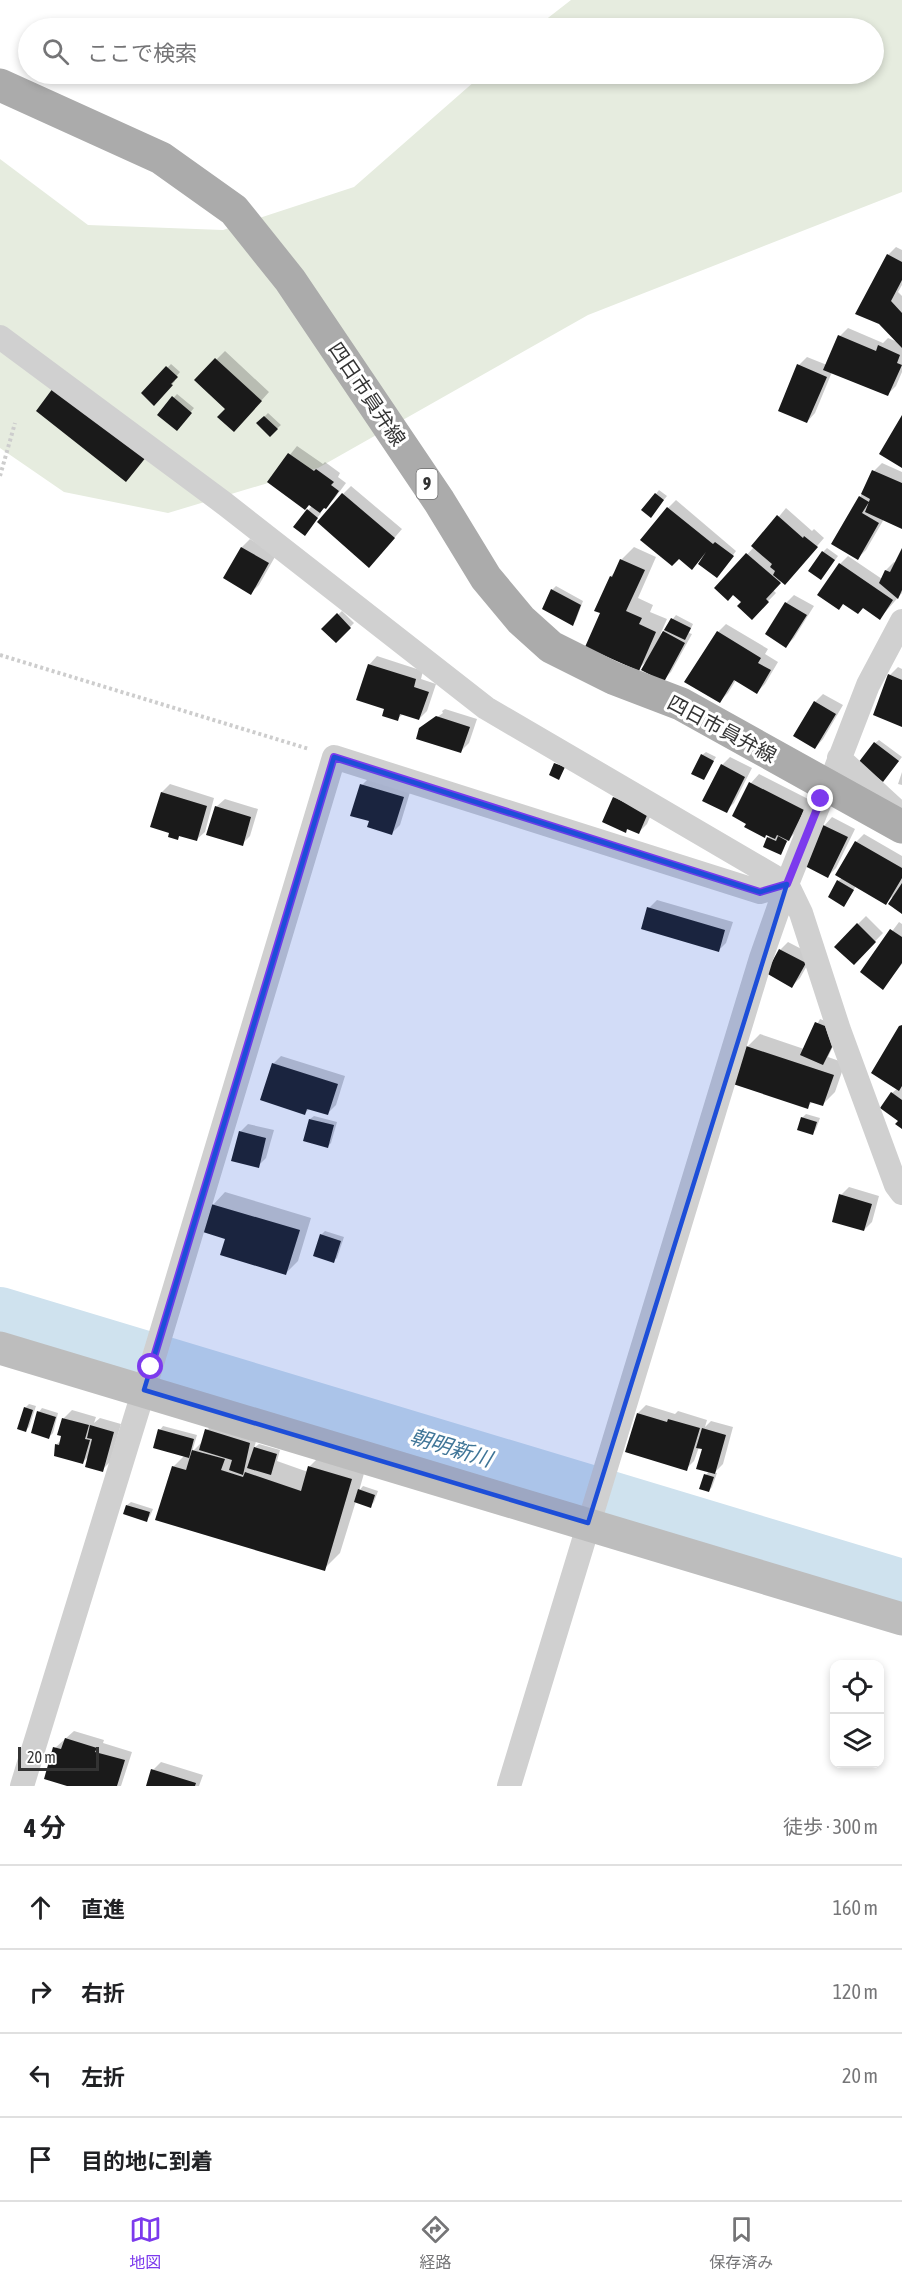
<!DOCTYPE html>
<html lang="ja">
<head>
<meta charset="utf-8">
<style>
	body { margin:0; font-family:"Asap Condensed","Noto Sans JP",sans-serif; background:#f6f6f6; color:#202124 }
	.controls { position:absolute; right:18px; bottom:18px; display:grid; overflow:hidden; border-radius:12px; box-shadow:0 3px 9px #0003 }
	.controls button { width:54px; height:54px; display:grid; place-items:center; padding:0; border:0; border-bottom:2px solid #e0e0e0; background:#fff; color:#202124; font:30px sans-serif }
	.scale { position:absolute; left:18px; bottom:15px; width:81px; box-sizing:border-box; padding-left:6px; border:3px solid #333; border-top:0; font-size:16px; line-height:21px; white-space:nowrap; color:#333; -webkit-text-stroke:4px #fff; paint-order:stroke }
	.stop { position:absolute; width:18px; height:18px; margin:-14px; border:4px solid #7c3aed; border-radius:50%; background:#fff }
	.stop.end { background:#7c3aed; border-color:#fff; box-shadow:0 2px 6px #0008 }
	.list { margin:0; padding:0; list-style:none }
	h2 { display:flex; justify-content:space-between; align-items:center; height:78px; margin:0; padding:0 24px; font-size:26px }
	h2 small { font-size:20px; font-weight:400; color:#757577 }
	.list li { display:grid; grid-template-columns:39px 1fr auto; gap:18px; align-items:center; box-sizing:border-box; height:84px; padding:0 24px; border-top:2px solid #e0e0e0 }
	.list b { display:block; font-size:22px; white-space:nowrap }
	.list em { font-size:20px; font-style:normal; color:#757577 }
	.icon { flex:none; width:33px; height:33px; fill:none; stroke:currentColor; stroke-width:2; stroke-linecap:round; stroke-linejoin:round }
	.map { position:relative; flex:none; width:902px; height:1786px; overflow:hidden }
	.search { position:absolute; background:#fff; box-shadow:0 3px 9px #0003; left:18px; right:18px; top:18px; height:66px; display:flex; align-items:center; gap:15px; box-sizing:border-box; padding:0 21px; border-radius:33px; color:#757577; font-size:22px }
	.sheet { height:414px; background:#fff }
	nav { display:flex; justify-content:space-around; align-items:center; box-sizing:border-box; height:84px; border-top:2px solid #e0e0e0; background:#fff; font-size:16px; color:#757577 }
	nav a { display:grid; justify-items:center; gap:3px }
	nav .on { color:#7c3aed }
	.map>svg:first-child { display:block }
	.green { fill:#e6ecdf }
	.shadow { fill:#0003 }
	.lines { fill:none; stroke-linecap:round; stroke-linejoin:round }
	.river { stroke:#cfe2ee; stroke-width:50 }
	.building { fill:#1a1a1a }
	.path { stroke:#cdcdcd; stroke-width:4; stroke-dasharray:3 3; stroke-linecap:butt }
	.street { stroke:#d0d0d0; stroke-width:24 }
	.secondary { stroke:#bdbdbd; stroke-width:33 }
	.primary { stroke:#ababab; stroke-width:33 }
	.route { stroke:#7c3aed; stroke-width:8 }
	.marked { fill:#1d4ed8; fill-opacity:0.2; stroke:#1d4ed8; stroke-width:4.5; stroke-linejoin:round }
	.labels { text-anchor:middle; stroke-width:6; stroke-linejoin:round; paint-order:stroke }
	.shield { fill:#fff; stroke:#707070; stroke-width:1.5 }
	.shield-label { font-size:18px; font-weight:bold; fill:#333 }
	.street-label { font-size:20px; fill:#333; stroke:#fff }
	.water-label { font-size:21px; font-style:italic; fill:#3f7597; stroke:#fff }
</style>
</head>
<body>
<div class="map">
<svg width="902" height="1786" viewBox="0 0 902 1786">
	<rect width="100%" height="100%" fill="#fff"/>
	<path class="green" d="M571,0H902V192L588,315L318,468L168,513L64,492L0,448V159L88,225L223,230L354,187L483,74H874V28H535Z"/>
	<path class="shadow" d="M896,247L902,250V285L898,292L902,296V372L896,386L888,394L832,372L815,413L807,422L799,365L807,357L827,365L840,336L848,328L883,343L888,338L900,343L880,322L888,255Z
		M225,351L269,392L242,422L196,380Z
		M171,364L180,372L174,379L175,381L154,404L143,393Z
		M177,394L194,408L180,425L159,414Z
		M268,413L281,425L270,435L258,423Z
		M297,446L323,464L325,462L340,473L338,477L346,483L334,499L319,512L321,513L308,530V510L314,504L269,481Z
		M882,463L902,472V527L884,519L866,550L858,558L860,497L874,471Z
		M351,486L402,529L377,558L343,494Z
		M659,490L667,496L654,512L643,510Z
		M676,500L736,551L720,573L704,556L692,568L679,557L668,508Z
		M786,508L812,531L814,529L824,538L793,574L782,580L773,590L776,593L752,618L743,602L733,593L716,588L754,547Z
		M250,539L276,555L259,585L251,593L225,577L242,547Z
		M634,547L656,557L638,598L653,605L650,612L667,619L660,635L676,615L693,624L689,633L692,634L671,672L663,680L648,660L638,669L602,612L596,610L611,576L616,571L621,560Z
		M827,548L838,556L825,574L823,552Z
		M902,552V593L880,618L864,607L844,603L840,564L848,556L882,579L886,570L894,562L896,563Z
		M556,586L583,601L576,620L572,624L552,590Z
		M794,595L814,606L794,638L786,646L767,634L786,603Z
		M342,611L354,623L336,641L323,629Z
		M726,624L768,649L765,654L778,662L765,684L757,692L736,680L728,693L720,701L718,632Z
		M377,656L423,671L421,679L436,684L427,711L419,719L403,714L397,719L386,708L369,665Z
		M898,667L902,669V725L890,675Z
		M823,694L843,705L823,739L815,748V702Z
		M445,709L477,719L469,743L461,751L426,725L443,713L442,711Z
		M879,740L902,757L887,776L875,743Z
		M706,752L716,757L703,778L702,755Z
		M730,757L752,768L734,803L726,811L722,765Z
		M902,772V785L898,784Z
		M759,774L812,801L797,831L789,839L780,853L768,838L771,835L734,815L751,783Z
		M370,777L411,789L400,825L392,833L371,821L362,785Z
		M170,784L214,798L205,832L196,840L180,835L177,838L162,792Z
		M622,790L655,805L647,824L639,832L629,828L625,831L614,798Z
		M225,799L258,809L250,836L242,844L216,807Z
		M832,817L855,829L836,868L828,876L805,864L824,826Z
		M864,834L902,856V912L892,897L886,903L856,886L844,905L838,881L842,878L856,842Z
		M657,900L733,922L726,943L718,951L649,908Z
		M866,916L883,933L854,963L836,946Z
		M899,922L902,924V964L883,988L862,972Z
		M788,942L813,955L800,978L792,986L780,950Z
		M820,1019L828,1022L835,1042L828,1057L845,1063L835,1092L823,1104L813,1101L807,1107L747,1047L760,1034L804,1049Z
		M902,1025V1127L892,1093L898,1088Z
		M281,1056L345,1076L336,1105L328,1113L310,1108L305,1113L273,1064Z
		M806,1114L820,1118L816,1129L813,1133L802,1118Z
		M314,1116L337,1122L331,1143L328,1146L310,1119Z
		M248,1124L274,1130L266,1158L258,1166L240,1132Z
		M849,1187L879,1196L872,1222L864,1230L841,1195Z
		M225,1192L311,1218L298,1261L286,1273L227,1238L213,1205Z
		M325,1231L344,1237L337,1258L333,1261L321,1235Z
		M29,1404L36,1406L29,1427L26,1430L25,1408Z
		M646,1405L675,1414L678,1411L707,1420L705,1427L711,1421L733,1427L723,1464L714,1473H717L712,1487L709,1491L706,1475L709,1471L704,1448L699,1447L694,1461L686,1469L638,1413Z
		M42,1408L58,1413L53,1433L49,1437L39,1412Z
		M72,1410L96,1417L94,1423L100,1418L121,1424L110,1462L102,1470L89,1456L82,1463L56,1445L62,1439L64,1418Z
		M215,1422L258,1435L254,1448L259,1444L280,1450L277,1461L308,1472L310,1466L325,1451L367,1463L359,1491L363,1486L378,1491L374,1502L370,1506L356,1501L340,1553L324,1569L173,1467L185,1455L160,1430L163,1426L197,1435L192,1452L203,1441L207,1430Z
		M131,1502L153,1509L150,1516L146,1520L127,1505Z
		M74,1731L104,1740L103,1743L132,1752L121,1786H73L55,1748Z
		M161,1762L203,1775L199,1786H148L153,1770Z"/>
	<g class="lines">
		<path class="river" d="M0,1312L902,1584"/>
	</g>
	<path class="building" d="M887,254L902,262V280L891,301L902,313V348L879,324L855,314Z
		M838,335L876,351L878,345L900,355L897,363L902,365L888,396L823,370Z
		M215,358L262,401L234,432L217,417L225,409L194,380Z
		M797,364L827,377L807,423L778,411Z
		M166,366L178,377L171,384L173,385L154,406L141,393Z
		M56,384L147,456L126,482L36,411Z
		M172,396L192,413L177,431L157,415Z
		M902,415V468L879,454Z
		M264,416L278,429L270,437L256,423Z
		M288,453L314,471L316,469L334,482L331,485L339,491L326,509L324,508L320,513L309,505L305,510L267,482Z
		M872,470L902,483V529L865,512L870,499L861,494Z
		M342,493L395,538L369,568L317,522Z
		M655,493L664,500L651,518L641,510Z
		M859,496L869,502L862,513L879,523L858,560L831,544Z
		M667,507L713,544L715,542L734,556L717,578L698,564L706,552L692,570L679,559L672,566L640,540Z
		M307,509L318,518L305,536L293,527Z
		M777,515L803,538L804,536L818,547L785,585L773,575L775,571L770,567L772,564L751,546Z
		M241,547L269,563L251,595L223,578Z
		M902,548V590L898,599L879,583L885,570L890,572Z
		M822,551L835,560L821,580L808,571Z
		M746,553L781,583L766,599L769,602L752,620L737,606L741,602L733,595L728,601L714,588Z
		M620,559L645,570L626,611L642,618L639,624L656,632L639,671L585,647L600,613L594,611L610,576L612,577Z
		M839,563L893,600L880,620L863,608L858,614L843,604L839,610L817,595Z
		M551,589L581,605L573,626L542,609Z
		M785,602L807,615L786,648L765,634Z
		M337,613L351,628L336,643L321,629Z
		M671,618L691,628L685,640L664,630Z
		M663,631L685,643L664,682L641,670Z
		M717,631L761,658L758,663L771,670L757,694L734,680L720,703L684,682Z
		M368,664L416,679L414,687L429,692L419,720L400,714L398,721L382,716L384,709L356,700Z
		M888,674L902,680V727L873,715Z
		M814,701L836,714L815,749L793,736Z
		M436,716L470,727L461,753L416,739L419,728Z
		M874,742L899,761L883,782L858,763Z
		M701,754L714,761L704,780L691,774Z
		M554,763L565,767L559,780L549,775Z
		M721,764L745,777L727,813L702,801Z
		M749,782L804,810L789,841L777,835L775,839L766,835L765,838L744,827L746,824L732,816Z
		M360,784L404,797L392,835L367,827L369,821L350,816Z
		M161,792L207,806L197,841L179,836L178,840L168,837L169,833L150,827Z
		M613,797L648,813L639,834L627,829L626,833L602,822Z
		M215,806L251,817L243,846L206,835Z
		M823,825L848,837L828,878L803,865Z
		M778,836L787,841L781,855L763,847L767,837L776,841Z
		M855,841L902,868V878L886,905L835,875Z
		M837,880L854,890L844,907L828,897Z
		M902,883V914L888,904Z
		M647,907L725,930L719,952L641,929Z
		M857,923L876,942L854,965L834,947Z
		M890,929L902,937V963L883,990L860,972Z
		M779,949L806,963L792,988L766,973Z
		M815,1022L825,1026L832,1047L823,1065L800,1055Z
		M902,1025V1086L899,1091L871,1073L899,1026Z
		M746,1046L834,1075L823,1106L810,1102L808,1109L733,1084Z
		M272,1063L338,1084L328,1115L307,1109L305,1115L260,1100Z
		M891,1092L902,1100V1129L895,1124L898,1121L880,1108Z
		M801,1117L817,1122L813,1135L797,1130Z
		M309,1119L334,1125L328,1148L303,1141Z
		M239,1131L266,1138L259,1168L231,1161Z
		M839,1194L872,1204L864,1231L832,1222Z
		M211,1204L300,1230L286,1275L220,1255L225,1239L203,1232Z
		M320,1234L341,1241L334,1263L313,1256Z
		M24,1407L33,1410L26,1432L17,1429Z
		M37,1411L56,1417L49,1439L31,1433Z
		M637,1413L667,1422L668,1419L700,1428L687,1471L625,1452Z
		M62,1418L89,1425L85,1439L90,1440L83,1464L54,1456L55,1444L59,1445L61,1436L57,1435Z
		M90,1425L114,1432L103,1472L85,1467L92,1439L87,1438Z
		M702,1428L726,1435L715,1474L696,1469L702,1449L696,1448Z
		M158,1429L194,1439L189,1458L153,1448Z
		M205,1429L250,1443L243,1475L229,1470L232,1460L199,1450Z
		M254,1447L277,1454L271,1475L247,1468Z
		M192,1450L225,1459L221,1470L243,1477L245,1472L301,1491L308,1466L352,1479L325,1571L155,1520L172,1466L186,1470Z
		M704,1474L714,1477L709,1492L699,1489Z
		M358,1489L375,1495L371,1508L354,1502Z
		M126,1505L150,1512L147,1522L123,1514Z
		M65,1738L97,1748L95,1752L125,1760L117,1786H67L44,1779L53,1747L61,1749Z
		M151,1769L196,1783L195,1786H146Z"/>
	<g class="lines">
		<path class="path" d="M0,476L15,423
			M0,655L309,749"/>
		<path class="street" d="M0,337L225,504L486,708L787,884L801,913L839,1030L896,1185L902,1193
			M839,758L902,816
			M836,768L868,685L902,621
			M22,1786L151,1367L334,757L760,892L787,884
			M509,1786L761,958L787,884L821,799"/>
		<path class="secondary" d="M0,1348L902,1619"/>
		<path class="primary" d="M0,85L161,158L234,210L290,280L439,501L486,578L521,620L551,647L613,678L681,704L902,827"/>
	</g>
	<g class="lines">
		<path class="route" d="M151,1367L334,757L760,892L787,884L821,799"/>
	</g>
	<path class="marked" d="M334,757L760,892L787,884L588,1523L144,1390Z"/>
	<g class="labels">
		<rect class="shield" x="416.5" y="469" width="21" height="30" rx="4.5"/>
		<g class="shield-label">
			<text x="427" y="490">9</text>
		</g>
		<g class="street-label">
			<text transform="translate(367 394) rotate(56)" y="7">四日市員弁線</text>
			<text transform="translate(722 729) rotate(28)" y="7">四日市員弁線</text>
		</g>
		<g class="water-label">
			<text transform="translate(451 1448) rotate(17)" y="7">朝明新川</text>
		</g>
	</g>
</svg>
<div class="controls">
<button><svg class="icon" aria-label="locate" viewBox="0 0 24 24"><circle cx="12" cy="12" r="6"/><path d="M12 2v4M12 18v4M2 12h4M18 12h4"/></svg></button>
<button><svg class="icon" aria-label="layers" viewBox="0 0 24 24"><path d="M12 4l9 5-9 5-9-5zM3 14l9 5 9-5"/></svg></button>
</div>
<div class="scale">20 m</div>
<div class="stop" style="left:151px;top:1367px"></div>
<div class="stop end" style="left:821px;top:799px"></div>
<div class="search"><svg class="icon" aria-label="search" viewBox="0 0 24 24"><circle cx="10" cy="10" r="6"/><path d="M15 15l6 6"/></svg>ここで検索</div>
</div>
<section class="sheet">
<h2>4 分<small>徒歩 · 300 m</small></h2>
<ul class="list">
<li><svg class="icon" aria-label="ahead" viewBox="0 0 24 24"><path d="M12 20V5M6 11l6-6 6 6"/></svg><div><b>直進</b></div><em>160 m</em></li>
<li><svg class="icon" aria-label="right" viewBox="0 0 24 24"><path d="M7 20v-9h11M14 6l5 5-5 5"/></svg><div><b>右折</b></div><em>120 m</em></li>
<li><svg class="icon" aria-label="left" viewBox="0 0 24 24"><path d="M17 20v-9H6M10 6l-5 5 5 5"/></svg><div><b>左折</b></div><em>20 m</em></li>
<li><svg class="icon" aria-label="arrive" viewBox="0 0 24 24"><path d="M6 21V4h12l-3 4 3 4H6"/></svg><div><b>目的地に到着</b></div></li>
</ul>
</section>
<nav>
<a class="on"><svg class="icon" aria-label="map" viewBox="0 0 24 24"><path d="M3 6l6-2 6 2 6-2v14l-6 2-6-2-6 2zM9 4v14M15 6v14"/></svg>地図</a>
<a><svg class="icon" aria-label="directions" viewBox="0 0 24 24"><path d="M12 3l9 9-9 9-9-9zM9 14v-3h6M13 9l2 2-2 2"/></svg>経路</a>
<a><svg class="icon" aria-label="saved" viewBox="0 0 24 24"><path d="M7 4h10v16l-5-4-5 4z"/></svg>保存済み</a>
</nav>
</body>
</html>
